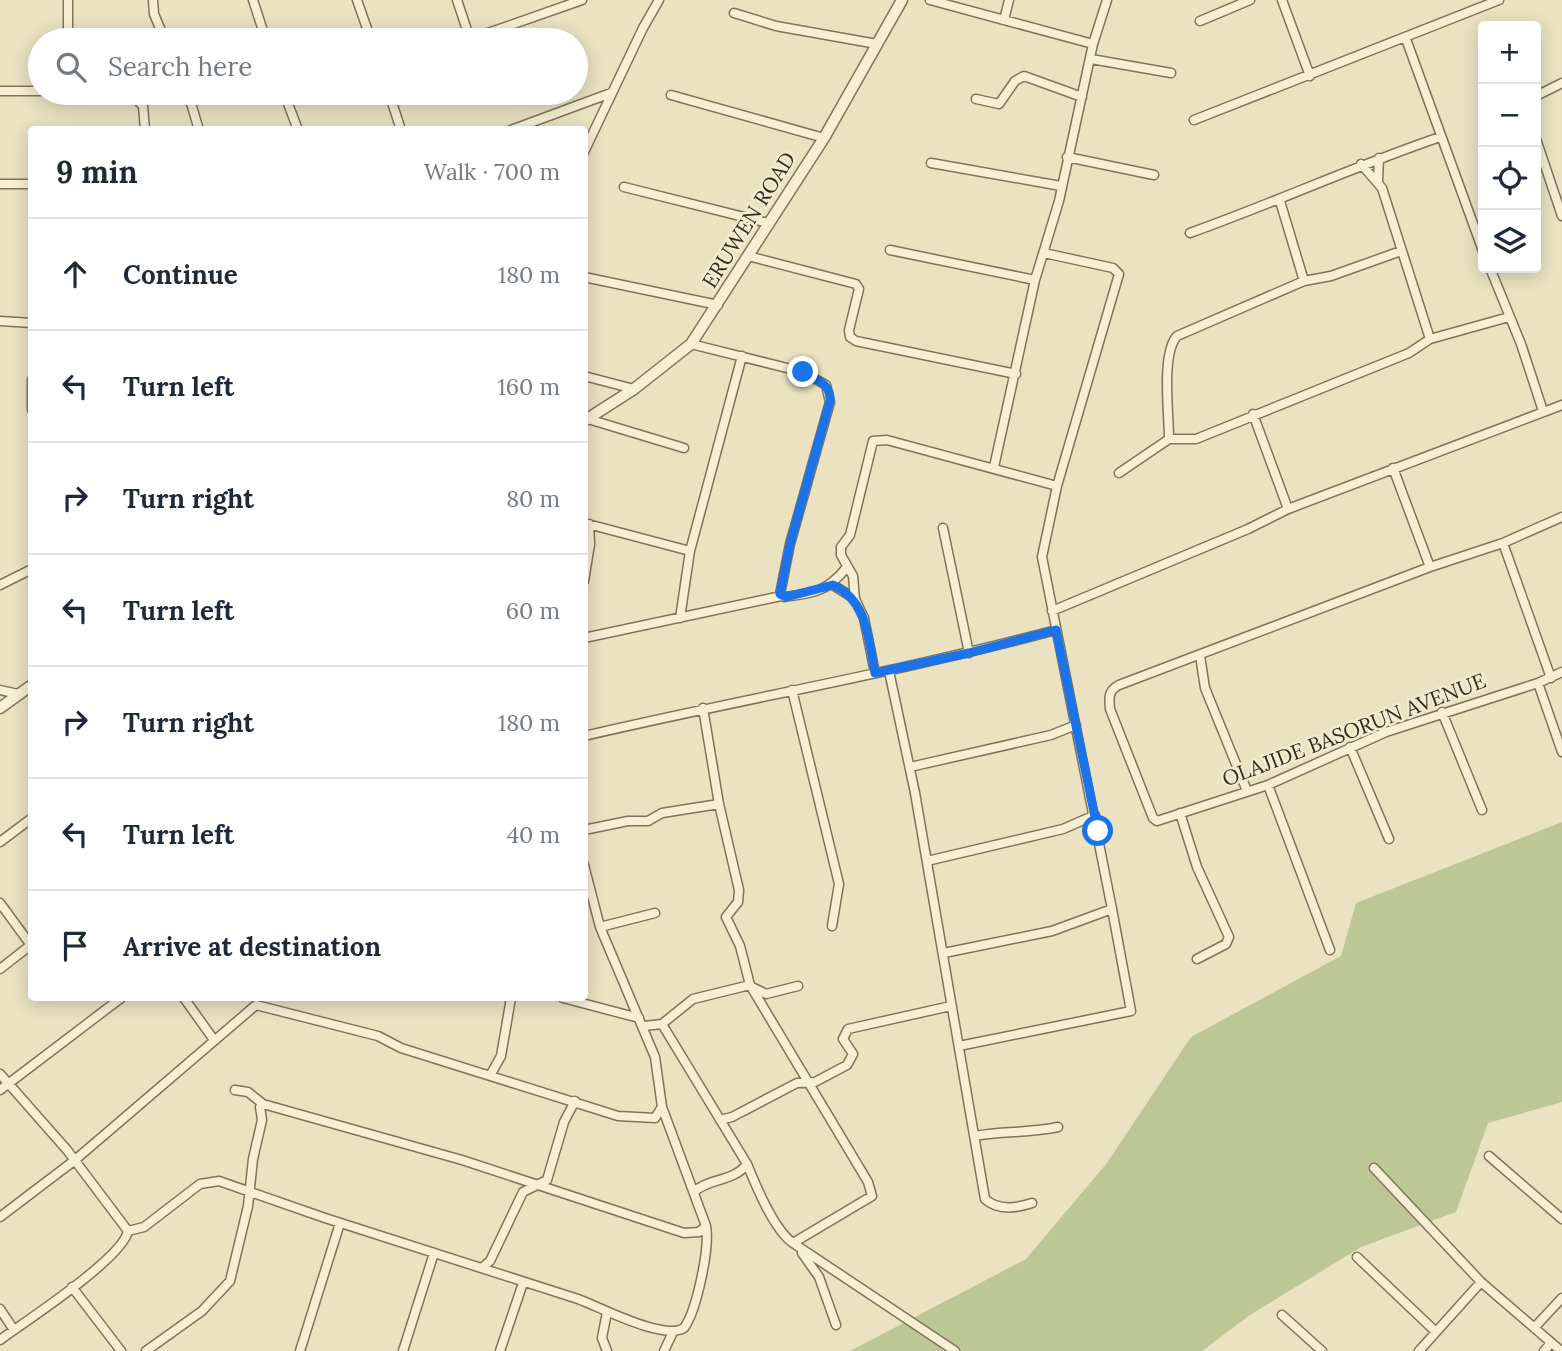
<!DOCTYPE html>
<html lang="en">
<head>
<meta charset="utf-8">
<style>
	body { margin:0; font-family:Lora,serif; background:#f6f6f7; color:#1f2937 }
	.controls { position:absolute; right:21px; top:21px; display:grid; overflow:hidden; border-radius:7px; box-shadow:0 4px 18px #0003 }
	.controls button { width:63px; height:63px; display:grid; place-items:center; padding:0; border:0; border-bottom:2px solid #e0e1e3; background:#fff; color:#1f2937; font:35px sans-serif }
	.stop { position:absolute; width:21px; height:21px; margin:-16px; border:5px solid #1a73e8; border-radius:50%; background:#fff }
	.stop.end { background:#1a73e8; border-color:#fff; box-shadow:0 2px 7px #0008 }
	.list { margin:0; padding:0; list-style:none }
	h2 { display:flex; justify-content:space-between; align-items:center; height:91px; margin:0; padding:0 28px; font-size:30px }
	h2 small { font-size:23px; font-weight:400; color:#747a83 }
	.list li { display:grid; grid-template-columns:46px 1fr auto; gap:21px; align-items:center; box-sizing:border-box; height:112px; padding:0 28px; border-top:2px solid #e0e1e3 }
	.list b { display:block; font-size:26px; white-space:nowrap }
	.list em { font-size:23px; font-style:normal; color:#747a83 }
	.icon { flex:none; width:38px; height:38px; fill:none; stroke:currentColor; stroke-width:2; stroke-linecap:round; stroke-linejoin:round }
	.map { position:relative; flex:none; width:1562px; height:1351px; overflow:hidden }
	.search { position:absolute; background:#fff; box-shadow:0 4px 18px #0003; left:28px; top:28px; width:560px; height:77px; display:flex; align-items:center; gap:18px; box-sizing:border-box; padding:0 24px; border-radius:38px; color:#747a83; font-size:26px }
	.panel { position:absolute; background:#fff; box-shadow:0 4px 18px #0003; left:28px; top:126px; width:560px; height:875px; border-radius:7px }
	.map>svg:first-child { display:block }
	.green { fill:#bdc796 }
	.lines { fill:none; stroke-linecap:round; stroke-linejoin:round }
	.minor-casing { stroke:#83735a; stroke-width:11 }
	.tertiary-casing { stroke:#83735a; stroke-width:13 }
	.minor { stroke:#f6efd4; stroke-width:8 }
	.tertiary { stroke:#f6efd4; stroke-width:10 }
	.route { stroke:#1a73e8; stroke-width:9 }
	.labels { text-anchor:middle; stroke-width:5; stroke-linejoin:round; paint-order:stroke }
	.street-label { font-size:21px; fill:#332a1d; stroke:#f2ebd0 }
</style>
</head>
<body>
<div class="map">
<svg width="1562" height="1351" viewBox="0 0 1562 1351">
	<rect width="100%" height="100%" fill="#eae2c1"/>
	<path class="green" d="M1562,822V1102L1488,1123L1456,1212L1361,1247L1250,1315L1202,1351H850L1026,1259L1107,1163L1191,1037L1341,956L1356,903Z"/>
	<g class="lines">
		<g class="minor-casing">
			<path id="minor" d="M153,0L154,14L165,40
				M253,0L266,40
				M357,0L371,40
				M457,0L470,39
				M930,0L1093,44
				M1282,0L1310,76
				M734,13L776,26L877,44
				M1004,20L1009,0
				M1200,21L1250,0
				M1406,39L1483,251
				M68,40V0
				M468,40L582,0
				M1091,59L1171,73
				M0,91H40
				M130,93L143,106L145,130
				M188,93L199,130
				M284,93L298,130
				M389,93L401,130
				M671,95L824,138
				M1536,96L1562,83
				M976,99L999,104L1015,81L1024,76L1082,97
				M1194,120L1499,0
				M511,130L611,93
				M1536,139L1562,216
				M584,152L643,28L659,0
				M1067,157L1154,175
				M931,163L1061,186
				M1361,164L1382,188L1430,339
				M1378,181L1379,158
				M0,184H32
				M624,187L768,223
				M1190,233C1274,203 1355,166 1440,137
				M890,250L1035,280
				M748,256L856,284L859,289L849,330L850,337L856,341L1016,374
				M1490,268L1521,344L1543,411
				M584,277L718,305
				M1304,281L1331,276L1401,251
				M0,321L32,323
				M691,344L803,372L826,385L830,402L790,544L780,594L784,597C814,593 827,592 847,567
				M584,376L634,389
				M32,380V410
				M1253,414L1288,509
				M588,419L684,448
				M1169,439H1196L1409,353L1430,339L1509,317
				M994,467L1035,280L1059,201L1093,44L1107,0
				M1393,468L1430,567
				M1119,473L1169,439C1169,413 1161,354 1177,336L1304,281L1280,201
				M1562,517L1503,543L1430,567L1119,685C1108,691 1109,697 1110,709L1153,818L1157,821L1268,785L1386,732L1538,683L1562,672
				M584,523L690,551
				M943,528L969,653
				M1503,543L1551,678
				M584,581L590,544L589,524
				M0,585L32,569
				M833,585L855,599
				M1052,611L1248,529L1288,509L1562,405
				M680,618L690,551L742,356
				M584,638L781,596
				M1200,656L1205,688L1247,791
				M889,671L915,793L985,1199C998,1211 1017,1208 1032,1203
				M875,673L864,618L855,599L853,576L841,555V547L850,535L873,441L887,440L1057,486
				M1538,683L1562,752
				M0,690L18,694
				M792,690L839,884L832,926
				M1442,712L1482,810
				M584,736C742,699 900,672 1056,630
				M1350,747L1389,839
				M910,767L1051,735L1076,725
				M1268,785L1330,950
				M1180,813L1197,867L1229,937L1226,944L1197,959
				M584,830L628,821H648L662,813L719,804
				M0,842L32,818
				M927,861L1063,829L1095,815
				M0,903L30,944
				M600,927L655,913
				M944,953L1052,931L1112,909L1042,557L1057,486L1119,274L1113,268L1044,253
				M0,969L32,944
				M752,987L766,994L798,986
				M184,998L214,1040
				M563,998L639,1018
				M662,1024L747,1164
				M644,1026L662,1024L693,999L750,985
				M959,1046L1131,1011L1112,909
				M0,1074L67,1150L128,1231
				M491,1074L501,1056L511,998
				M0,1090L121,998
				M235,1090L248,1092L263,1104L462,1160L684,1233L699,1232L706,1226
				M720,1120L732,1117L797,1083L815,1082L847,1065L853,1054L843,1039L848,1029L951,1006
				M975,1136C1003,1131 1030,1133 1058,1127
				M1489,1156L1562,1219
				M1374,1168L1481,1282L1561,1351
				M694,1192C708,1178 734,1182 747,1164C756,1186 774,1230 793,1243L872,1196L868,1182L750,985L740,946L726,917L738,902L739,890L719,804L703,708
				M0,1217L75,1160L256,1005L378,1036L401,1048L618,1116L655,1118L662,1107
				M128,1231L144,1227L200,1184L219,1181L325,1218L578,1299C600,1307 664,1341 684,1328C697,1310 710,1247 706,1226L662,1107L655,1057L600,927L584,865
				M793,1243L955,1351
				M802,1253L819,1277L836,1325
				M1357,1257L1436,1332
				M482,1268L490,1261L523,1192L547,1180L564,1122L575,1101
				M72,1287L121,1351
				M0,1309L14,1330
				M1282,1315L1322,1351
				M1534,1328L1562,1298
				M0,1340C26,1321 123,1258 128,1231
				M146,1351L202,1311L230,1281L248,1206L253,1159L262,1120L260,1107L263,1104
				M300,1351L340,1223
				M403,1351L434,1253
				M500,1351L523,1283
				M607,1351L602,1338L607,1312
				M664,1351L673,1332
				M1419,1351L1481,1282
				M1544,1351L1551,1343"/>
		</g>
		<g class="tertiary-casing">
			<path id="tertiary" d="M584,421L634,389L691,344L824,138L902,0
				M0,708L32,685"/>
		</g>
		<use href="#minor" class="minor"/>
		<use href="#tertiary" class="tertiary"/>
	</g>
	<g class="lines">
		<path class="route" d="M803,372C816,380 831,383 830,401L790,544L780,594L786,597L833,585C868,601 868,639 875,673L969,653L1056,630L1098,831"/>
	</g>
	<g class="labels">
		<g class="street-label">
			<text transform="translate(749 220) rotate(-58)" y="7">ERUWEN ROAD</text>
			<text transform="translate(1354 730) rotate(-21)" y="7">OLAJIDE BASORUN AVENUE</text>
		</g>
	</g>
</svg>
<div class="controls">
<button>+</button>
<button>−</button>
<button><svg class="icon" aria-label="locate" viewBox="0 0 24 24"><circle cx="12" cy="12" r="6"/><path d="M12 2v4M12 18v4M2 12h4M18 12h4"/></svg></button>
<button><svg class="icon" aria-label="layers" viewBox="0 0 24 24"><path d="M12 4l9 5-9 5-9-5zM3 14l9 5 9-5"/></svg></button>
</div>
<div class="stop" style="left:1098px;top:831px"></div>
<div class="stop end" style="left:803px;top:372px"></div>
<div class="search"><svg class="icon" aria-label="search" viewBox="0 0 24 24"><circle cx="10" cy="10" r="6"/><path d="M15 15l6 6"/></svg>Search here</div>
<section class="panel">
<h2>9 min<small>Walk · 700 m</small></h2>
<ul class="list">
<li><svg class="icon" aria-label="ahead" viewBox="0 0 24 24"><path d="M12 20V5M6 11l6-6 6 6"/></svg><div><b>Continue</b></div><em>180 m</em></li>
<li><svg class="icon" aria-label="left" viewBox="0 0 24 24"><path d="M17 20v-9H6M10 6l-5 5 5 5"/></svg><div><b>Turn left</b></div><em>160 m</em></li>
<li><svg class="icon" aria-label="right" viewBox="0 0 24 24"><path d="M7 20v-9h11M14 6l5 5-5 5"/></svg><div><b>Turn right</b></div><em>80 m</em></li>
<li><svg class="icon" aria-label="left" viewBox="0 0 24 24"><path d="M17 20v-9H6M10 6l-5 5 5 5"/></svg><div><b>Turn left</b></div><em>60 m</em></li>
<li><svg class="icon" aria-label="right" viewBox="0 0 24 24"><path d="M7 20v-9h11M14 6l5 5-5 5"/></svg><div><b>Turn right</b></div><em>180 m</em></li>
<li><svg class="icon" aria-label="left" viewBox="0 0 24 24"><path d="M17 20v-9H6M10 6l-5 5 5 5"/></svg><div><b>Turn left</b></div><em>40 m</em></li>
<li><svg class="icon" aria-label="arrive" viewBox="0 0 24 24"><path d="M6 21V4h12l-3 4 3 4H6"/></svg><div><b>Arrive at destination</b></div></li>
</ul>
</section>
</div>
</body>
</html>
